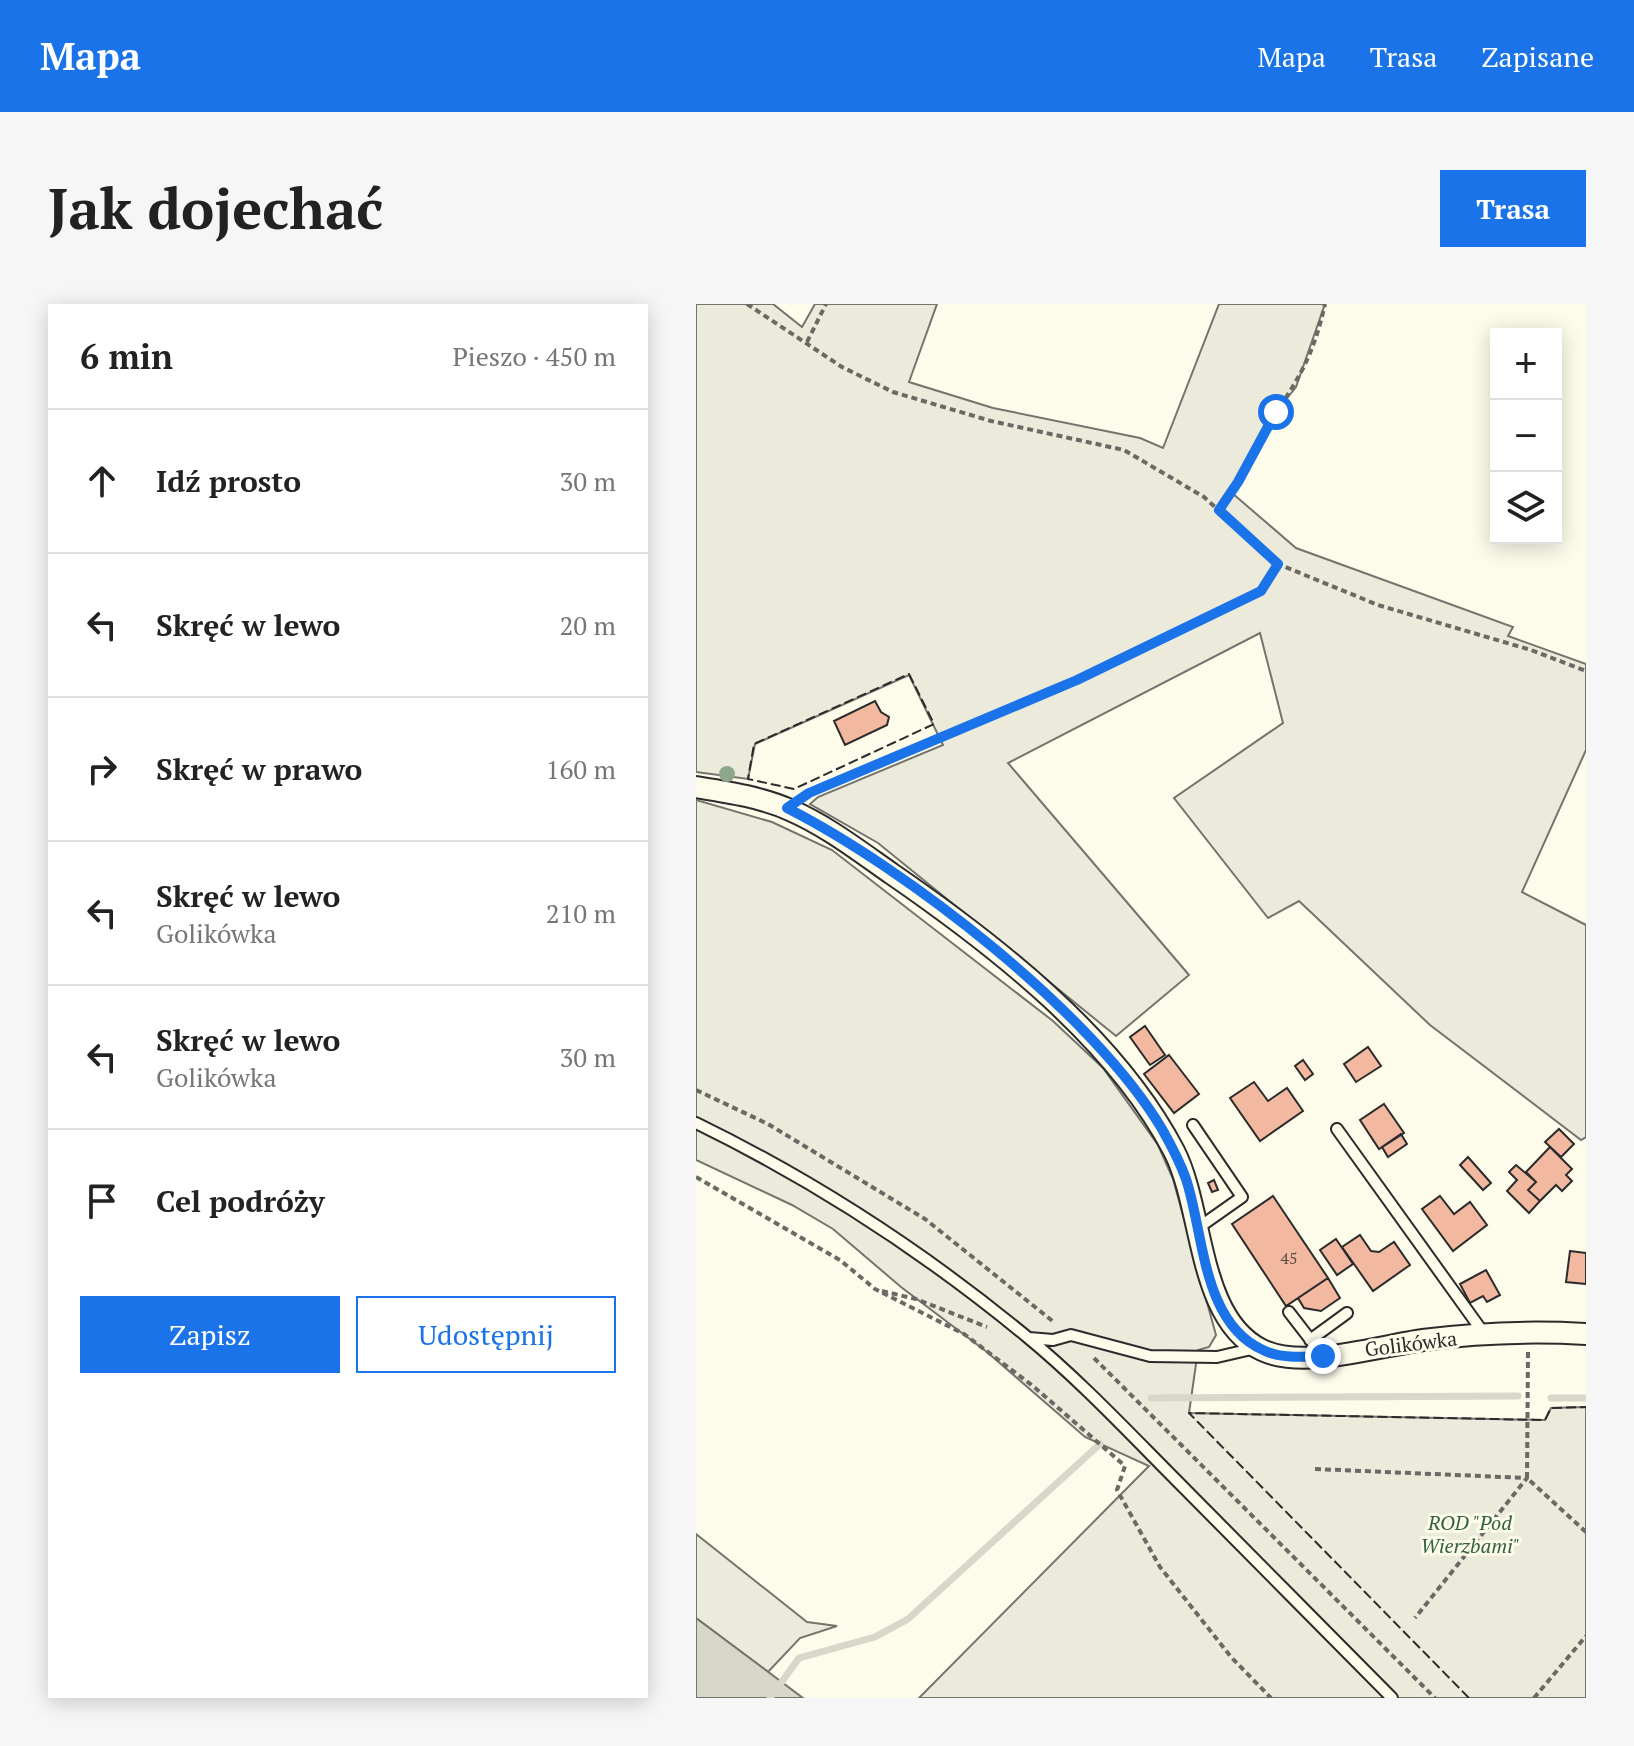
<!DOCTYPE html>
<html lang="pl">
<head>
<meta charset="utf-8">
<style>
	body { margin:0; font-family:"PT Serif",serif; background:#f6f6f6; color:#222 }
	.controls { position:absolute; right:24px; top:24px; display:grid; overflow:hidden; border-radius:0px; box-shadow:0 4px 20px #0003 }
	.controls button { width:72px; height:72px; display:grid; place-items:center; padding:0; border:0; border-bottom:2px solid #e0e0e0; background:#fff; color:#222; font:40px sans-serif }
	.stop { position:absolute; width:24px; height:24px; margin:-18px; border:6px solid #1a73e8; border-radius:50%; background:#fff }
	.stop.end { background:#1a73e8; border-color:#fff; box-shadow:0 2px 8px #0008 }
	.list { margin:0; padding:0; list-style:none }
	h2 { display:flex; justify-content:space-between; align-items:center; height:104px; margin:0; padding:0 32px; font-size:34px }
	h2 small { font-size:26px; font-weight:400; color:#767676 }
	.list li { display:grid; grid-template-columns:52px 1fr auto; gap:24px; align-items:center; box-sizing:border-box; height:144px; padding:0 32px; border-top:2px solid #e0e0e0 }
	.list b { display:block; font-size:30px; white-space:nowrap }
	.list p { margin:0; font-size:26px; white-space:nowrap; color:#767676 }
	.list em { font-size:26px; font-style:normal; color:#767676 }
	.actions { display:flex; gap:16px; padding:24px 32px }
	.actions a { flex:1; padding:18px 0; border:2px solid #1a73e8; border-radius:0px; text-align:center; font-size:28px; color:#1a73e8 }
	.actions .main { background:#1a73e8; color:#fff }
	.icon { flex:none; width:44px; height:44px; fill:none; stroke:currentColor; stroke-width:2; stroke-linecap:round; stroke-linejoin:round }
	.map { position:relative; flex:none; width:890px; height:1394px; overflow:hidden; border-radius:0px }
	header { display:flex; align-items:center; gap:48px; box-sizing:border-box; height:112px; padding:0 40px; background:#1a73e8; color:#fff }
	header strong { font-size:38px }
	nav { display:flex; gap:44px; margin-inline-start:auto; font-size:28px }
	.intro { display:flex; align-items:center; justify-content:space-between; box-sizing:border-box; height:192px; padding:0 48px }
	h1 { margin:0; font-size:56px }
	.button { padding:20px 36px; border-radius:0px; background:#1a73e8; color:#fff; font-size:28px; font-weight:700 }
	main { display:flex; gap:48px; padding:0 48px }
	aside { flex:1; background:#fff; border-radius:0px; box-shadow:0 4px 20px #0003 }
	.map>svg:first-child { display:block }
	.green { fill:#ecebdb; stroke:#74746e; stroke-width:2 }
	.water { fill:#d8d7c9; stroke:#74746e; stroke-width:2 }
	.lines { fill:none; stroke-linecap:round; stroke-linejoin:round }
	.stream { stroke:#d8d7c9; stroke-width:7 }
	.building { fill:#f2b8a0; stroke:#2b2b2b; stroke-width:2 }
	.service-casing { stroke:#2b2b2b; stroke-width:14 }
	.minor-casing { stroke:#2b2b2b; stroke-width:24 }
	.path { stroke:#6a6964; stroke-width:4; stroke-dasharray:6 4; stroke-linecap:butt }
	.service { stroke:#fdfbea; stroke-width:10 }
	.minor { stroke:#fdfbea; stroke-width:20 }
	.fence { stroke:#2b2b2b; stroke-width:2; stroke-dasharray:10 4; stroke-linecap:butt }
	.tree { fill:#8ea78a }
	.route { stroke:#1a73e8; stroke-width:10 }
	.labels { text-anchor:middle; stroke-width:6; stroke-linejoin:round; paint-order:stroke }
	.number-label { font-size:16px; fill:#5d4e48 }
	.street-label { font-size:20px; fill:#2b2b2b; stroke:#fdfbea }
	.park-label { font-size:20px; font-style:italic; fill:#34623c; stroke:#fdfbea }
</style>
</head>
<body>
<header>
<strong>Mapa</strong>
<nav><a>Mapa</a><a>Trasa</a><a>Zapisane</a></nav>
</header>
<div class="intro"><h1>Jak dojechać</h1><a class="button">Trasa</a></div>
<main>
<aside>
<h2>6 min<small>Pieszo · 450 m</small></h2>
<ul class="list">
<li><svg class="icon" aria-label="ahead" viewBox="0 0 24 24"><path d="M12 20V5M6 11l6-6 6 6"/></svg><div><b>Idź prosto</b></div><em>30 m</em></li>
<li><svg class="icon" aria-label="left" viewBox="0 0 24 24"><path d="M17 20v-9H6M10 6l-5 5 5 5"/></svg><div><b>Skręć w lewo</b></div><em>20 m</em></li>
<li><svg class="icon" aria-label="right" viewBox="0 0 24 24"><path d="M7 20v-9h11M14 6l5 5-5 5"/></svg><div><b>Skręć w prawo</b></div><em>160 m</em></li>
<li><svg class="icon" aria-label="left" viewBox="0 0 24 24"><path d="M17 20v-9H6M10 6l-5 5 5 5"/></svg><div><b>Skręć w lewo</b><p>Golikówka</p></div><em>210 m</em></li>
<li><svg class="icon" aria-label="left" viewBox="0 0 24 24"><path d="M17 20v-9H6M10 6l-5 5 5 5"/></svg><div><b>Skręć w lewo</b><p>Golikówka</p></div><em>30 m</em></li>
<li><svg class="icon" aria-label="arrive" viewBox="0 0 24 24"><path d="M6 21V4h12l-3 4 3 4H6"/></svg><div><b>Cel podróży</b></div></li>
</ul>
<div class="actions"><a class="main">Zapisz</a><a>Udostępnij</a></div>
</aside>
<div class="map">
<svg width="890" height="1394" viewBox="0 0 890 1394">
	<rect width="100%" height="100%" fill="#fdfbea"/>
	<path class="green" d="M0,0H77L106,23L119,0H241L213,78L297,104L444,134L467,144L523,0H629L600,83L580,108L536,189L600,244L817,323L812,332L890,360V446L826,588L890,621V833L885,836L734,721L603,597L572,614L478,494L587,419L564,329L312,459L493,671L420,732L182,539L114,500L122,493L247,441L213,371L59,440L52,475L0,468Z
		M0,496L76,518L136,546L357,717L407,764L462,841L477,875L520,1031L513,1043L502,1046L493,1109L849,1116L855,1104L890,1103V1394H223L453,1162L389,1133L291,1048L205,983L137,925L96,901L0,856Z
		M0,1230L111,1318L141,1322L104,1334L72,1368L0,1314Z"/>
	<path class="water" d="M0,1314L107,1394H0Z"/>
	<g class="lines">
		<path class="stream" d="M455,1094L822,1092
			M855,1094H890
			M74,1394L103,1354L179,1333L212,1315L404,1140"/>
	</g>
	<path class="building" d="M179,397L185,408L193,413L191,421L149,441L138,417Z
		M449,722L469,751L454,761L434,733Z
		M672,743L685,762L660,778L648,760Z
		M473,751L503,790L478,809L448,770Z
		M607,756L617,770L609,776L599,762Z
		M558,778L572,797L591,784L607,807L564,837L534,794Z
		M688,800L708,829L683,845L664,816Z
		M863,825L878,840L865,853L849,838Z
		M705,830L711,840L692,853L686,843Z
		M854,843L876,865L870,871L876,877L866,887L860,881L844,897L832,886L840,878L830,868Z
		M772,853L795,879L787,886L764,861Z
		M820,861L840,878L832,886L844,897L833,909L811,887L821,876L813,868Z
		M518,876L522,886L516,888L512,879Z
		M577,892L632,974L590,1002L536,920Z
		M744,892L758,910L774,898L791,921L757,947L726,905Z
		M664,931L675,947L683,948L698,938L714,961L677,987L646,943Z
		M640,935L657,960L641,971L624,946Z
		M874,947L890,949V980L870,978Z
		M790,966L804,991L791,998L787,992L774,999L764,980Z
		M632,974L644,994L625,1007L608,1004L602,994Z"/>
	<g class="lines">
		<g class="service-casing">
			<path id="service" d="M0,819C119,877 228,948 330,1032C386,1078 436,1132 487,1183C557,1253 626,1324 696,1394
				M497,821L546,893L502,924
				M641,825L789,1031
				M593,1008L627,1052
				M333,1034L357,1036L375,1031L454,1052L521,1053L560,1044
				M614,1036L651,1009"/>
		</g>
		<g class="minor-casing">
			<path id="minor" d="M0,483C31,488 65,493 94,506C131,522 163,547 196,570C299,641 419,734 478,847C508,905 501,1015 566,1046C607,1066 683,1042 727,1036C780,1029 837,1027 890,1030"/>
		</g>
		<path class="path" d="M51,0L146,63L197,88L295,117L428,146L508,193L582,260L682,301L835,346L890,367
			M111,38L130,0
			M523,206C545,175 558,138 580,108C606,71 619,45 629,0
			M111,491L381,376L565,287L582,260
			M0,786L72,820L229,915L359,1019
			M0,873L144,956L179,985L268,1030L337,1082L429,1162L421,1186L464,1263L535,1353L575,1394
			M186,987L220,995L291,1023
			M832,1048L831,1174L890,1228
			M398,1054L739,1394
			M619,1165L831,1174L719,1314
			M838,1394L890,1332"/>
		<use href="#service" class="service"/>
		<use href="#minor" class="minor"/>
		<path class="fence" d="M213,370L238,420L98,485L52,475L58,440Z
			M773,1394L493,1109L849,1116L855,1104L890,1103"/>
	</g>
	<circle class="tree" cx="31" cy="470" r="8"/>
	<g class="lines">
		<path class="route" d="M580,108L542,178L523,206L582,260L565,287L381,376L113,489L91,504C211,565 397,709 466,825C475,841 484,858 490,875C508,929 506,1019 567,1046C585,1055 607,1053 627,1052"/>
	</g>
	<g class="labels">
		<g class="number-label">
			<text x="593" y="960">45</text>
		</g>
		<g class="street-label">
			<text transform="translate(715 1040) rotate(-7)" y="7">Golikówka</text>
		</g>
		<g class="park-label">
			<text x="774" y="1226">ROD "Pod<tspan x="774" dy="23">Wierzbami"</tspan></text>
		</g>
	</g>
</svg>
<div class="controls">
<button>+</button>
<button>−</button>
<button><svg class="icon" aria-label="layers" viewBox="0 0 24 24"><path d="M12 4l9 5-9 5-9-5zM3 14l9 5 9-5"/></svg></button>
</div>
<div class="stop" style="left:580px;top:108px"></div>
<div class="stop end" style="left:627px;top:1052px"></div>
</div>
</main>
</body>
</html>
